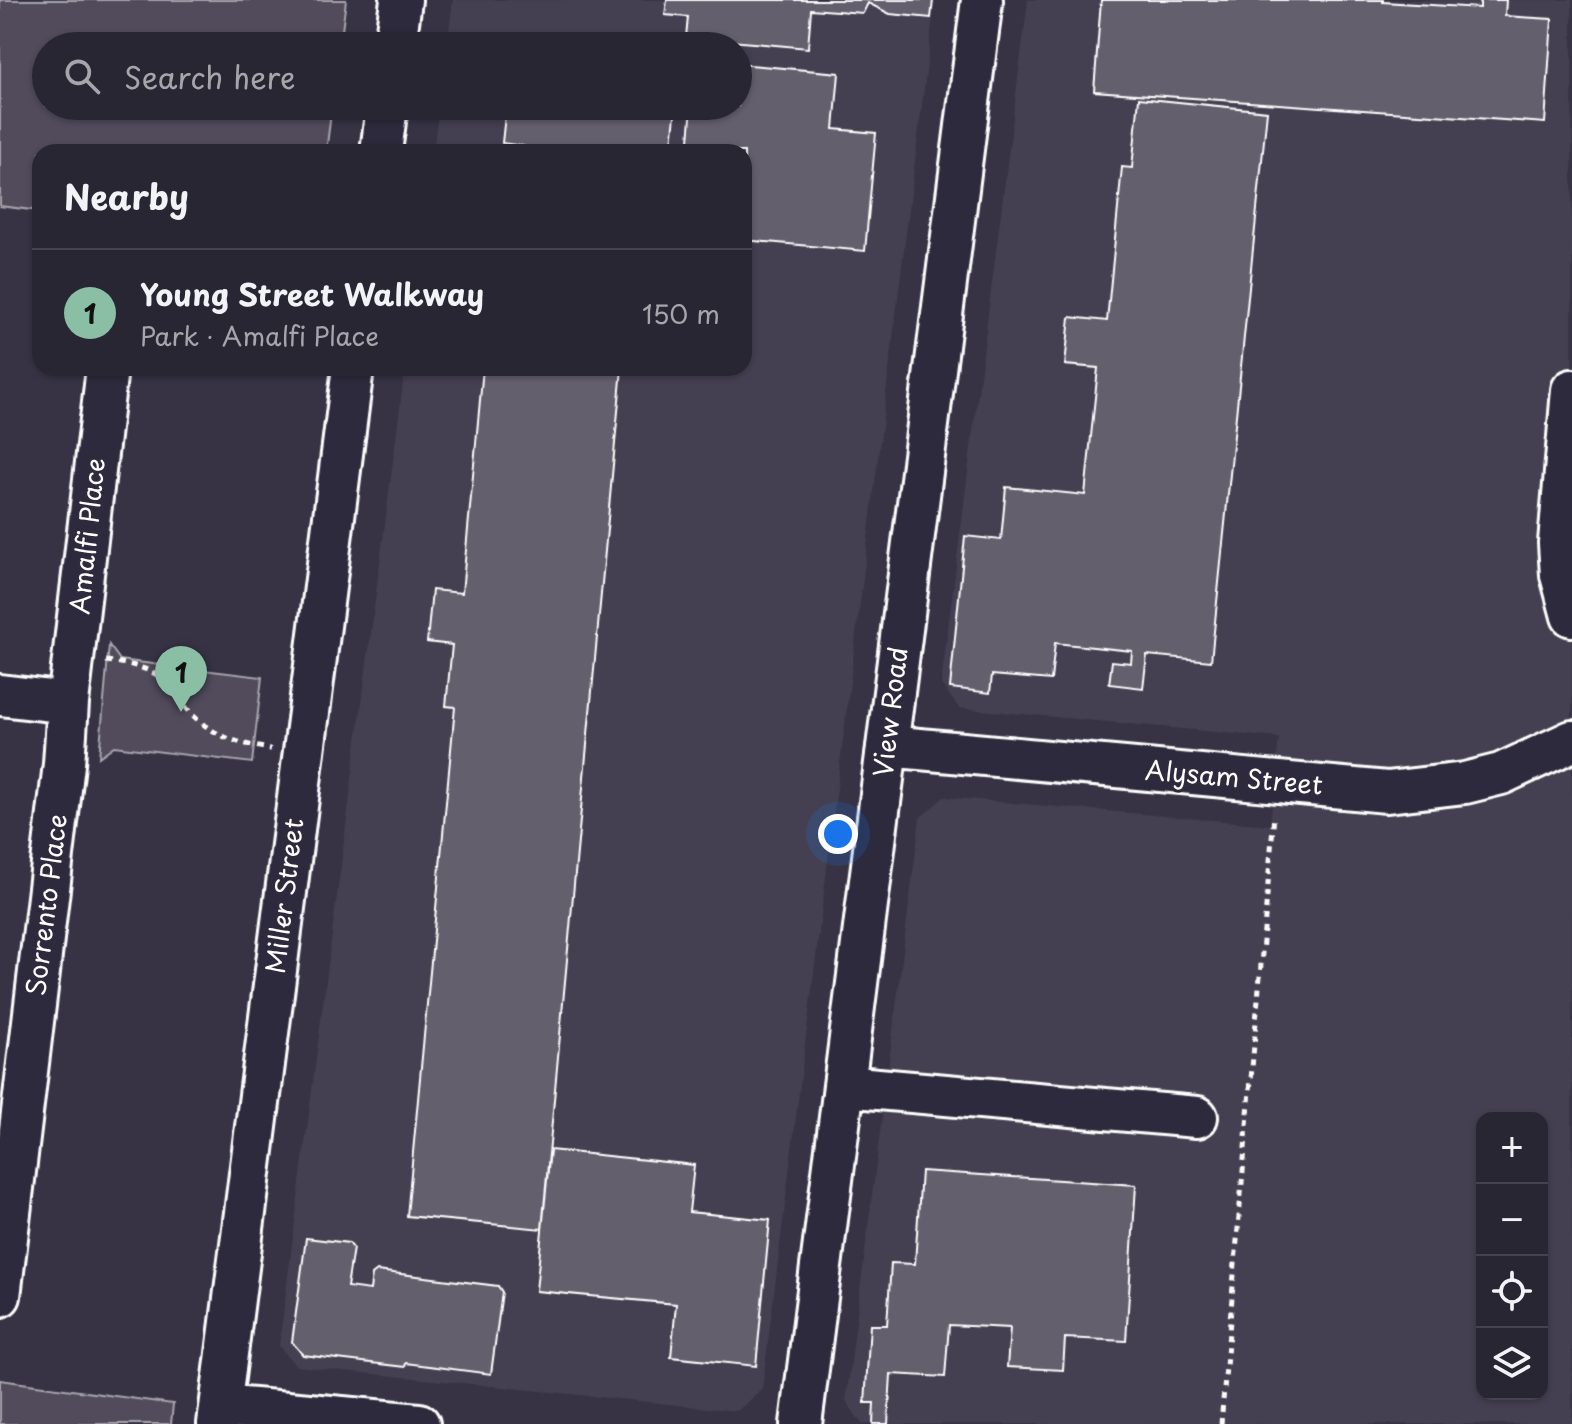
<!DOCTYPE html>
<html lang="en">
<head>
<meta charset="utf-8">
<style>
	body { margin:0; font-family:"Playpen Sans",sans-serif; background:#353240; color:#f1f3f6 }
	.controls { position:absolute; right:24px; bottom:24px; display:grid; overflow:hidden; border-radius:16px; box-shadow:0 2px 6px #0004 }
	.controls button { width:72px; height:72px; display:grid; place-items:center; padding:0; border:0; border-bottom:2px solid #45434f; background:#292634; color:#f1f3f6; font:40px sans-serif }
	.you { position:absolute; left:838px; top:834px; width:28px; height:28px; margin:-20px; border:6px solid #fff; border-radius:50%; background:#1a73e8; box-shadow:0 0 0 12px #1a73e833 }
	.badge { display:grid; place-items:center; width:52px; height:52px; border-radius:50%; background:#8abfa5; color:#111; font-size:26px; font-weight:700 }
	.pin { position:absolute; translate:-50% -66px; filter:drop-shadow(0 2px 4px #0008) }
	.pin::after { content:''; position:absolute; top:42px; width:28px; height:24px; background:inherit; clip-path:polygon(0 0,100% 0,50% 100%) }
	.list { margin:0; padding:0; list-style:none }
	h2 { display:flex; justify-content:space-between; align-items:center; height:104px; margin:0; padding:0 32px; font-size:34px }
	h2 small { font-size:26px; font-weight:400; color:#a5a5ac }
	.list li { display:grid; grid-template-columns:52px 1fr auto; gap:24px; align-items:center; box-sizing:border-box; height:128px; padding:0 32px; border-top:2px solid #45434f }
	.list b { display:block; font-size:30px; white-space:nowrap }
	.list p { margin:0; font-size:26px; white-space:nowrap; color:#a5a5ac }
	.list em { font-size:26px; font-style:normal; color:#a5a5ac }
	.icon { flex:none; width:44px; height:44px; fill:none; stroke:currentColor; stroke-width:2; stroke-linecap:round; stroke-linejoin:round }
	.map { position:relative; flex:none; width:1572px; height:1424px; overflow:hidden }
	.search { position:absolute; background:#292634; box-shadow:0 2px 6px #0004; left:32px; top:32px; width:720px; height:88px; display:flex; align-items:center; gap:20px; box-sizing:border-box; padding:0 28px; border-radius:44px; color:#a5a5ac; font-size:30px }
	.panel { position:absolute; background:#292634; box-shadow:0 2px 6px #0004; left:32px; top:144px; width:720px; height:232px; border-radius:24px }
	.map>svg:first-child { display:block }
	.built { fill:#444051; fill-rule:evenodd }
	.green { fill:#514c5c; stroke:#a8a6ae; stroke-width:2 }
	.building { fill:#635f6d; stroke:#fff; stroke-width:2 }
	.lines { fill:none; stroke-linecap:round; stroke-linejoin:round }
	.minor-casing { stroke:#fff; stroke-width:46 }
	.path { stroke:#fff; stroke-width:5; stroke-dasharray:6 6; stroke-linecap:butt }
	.minor { stroke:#2f2a3d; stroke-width:40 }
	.labels { text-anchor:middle; stroke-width:6; stroke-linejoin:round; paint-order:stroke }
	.street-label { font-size:26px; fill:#fff; stroke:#2f2a3d }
</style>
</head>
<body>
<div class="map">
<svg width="1572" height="1424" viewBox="0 0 1572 1424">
	<rect width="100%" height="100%" fill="#373345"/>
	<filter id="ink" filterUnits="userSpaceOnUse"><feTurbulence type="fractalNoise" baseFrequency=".0125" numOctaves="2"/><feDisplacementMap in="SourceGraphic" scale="16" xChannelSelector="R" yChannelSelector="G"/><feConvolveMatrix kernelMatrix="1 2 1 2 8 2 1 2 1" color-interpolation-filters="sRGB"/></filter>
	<g filter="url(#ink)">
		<path class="built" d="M453,0H935L762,1390L737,1411L296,1366L279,1346L405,368H744V152H433L439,106H738V46H447Z
			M1028,0H1572V1424H862L846,1401L920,818L944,797L1270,825L1279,738L959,708L941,684ZM1482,1118H1542V1394H1482Z"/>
		<path class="green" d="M0,0H346L340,46H46V106H332L326,152H40V211L0,206Z
			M109,645L120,660L262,677L252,763L114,746L99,757Z
			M0,1380L173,1404L171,1424H0Z"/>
		<path class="building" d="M667,0H933L931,18L890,14L868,3L863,13L811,9L808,48L686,37L688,17L665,15Z
			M1101,0H1383V2L1480,8V0H1506L1505,16L1552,19L1545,123L1094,91Z
			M539,34L659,46H538Z
			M738,64L839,73L834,129L876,133L865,251L744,240V152H688L692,106H738Z
			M1139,98L1267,111L1211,661L1147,655L1143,688L1109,684L1112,661L1131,663L1132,651L1055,643L1051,680L992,675L990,693L950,688L965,536L1001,540L1006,487L1085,495L1098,368L1065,365L1070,317L1107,321L1122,167L1132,168Z
			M506,106H676L671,152H524V146L502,143Z
			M483,368H622L542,1229L407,1216L455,707L446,706L452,645L427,642L432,590L462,593Z
			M550,1150L694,1165L689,1212L770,1220L756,1366L671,1357L676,1304L536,1291Z
			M921,1171L1136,1185L1126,1341L1065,1338L1063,1370L1007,1367L1010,1328L949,1325L945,1377L891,1374L888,1424H873L874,1403H865L870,1325H887L891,1263L915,1264Z
			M306,1238L349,1243L353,1248L347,1287L370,1290L372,1275L377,1271L498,1286L502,1292L491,1374L406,1363L405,1367L303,1355L292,1342Z"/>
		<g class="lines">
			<g class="minor-casing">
				<path id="minor" d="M395,46L401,0
					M381,152L387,106
					M1572,390L1559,543L1561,575L1572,616
					M0,695L68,703
					M887,746L1387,792L1465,783L1501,774L1572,741
					M844,1086L1197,1117
					M0,1296L64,764L68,703L107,368
					M221,1406L419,1424
					M218,1424L353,368
					M801,1424L982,0"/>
			</g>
			<path class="path" d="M106,661C130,664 152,667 169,685C179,696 186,710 197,719C218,738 244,745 271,749
				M1221,1424L1274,815"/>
			<use href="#minor" class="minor"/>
		</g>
	</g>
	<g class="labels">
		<g class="street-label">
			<text transform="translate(88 536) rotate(-84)" y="9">Amalfi Place</text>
			<text transform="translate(891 712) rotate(-83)" y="9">View Road</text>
			<text transform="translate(1234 778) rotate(5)" y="9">Alysam Street</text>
			<text transform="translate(285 896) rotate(-83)" y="9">Miller Street</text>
			<text transform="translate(47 905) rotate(-83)" y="9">Sorrento Place</text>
		</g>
	</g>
</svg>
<div class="controls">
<button>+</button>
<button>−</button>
<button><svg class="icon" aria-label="locate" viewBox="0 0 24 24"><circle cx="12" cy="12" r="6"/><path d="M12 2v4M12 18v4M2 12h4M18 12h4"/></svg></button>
<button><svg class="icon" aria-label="layers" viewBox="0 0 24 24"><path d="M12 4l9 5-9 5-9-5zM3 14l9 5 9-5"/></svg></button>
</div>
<div class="you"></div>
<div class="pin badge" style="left:181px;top:712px">1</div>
<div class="search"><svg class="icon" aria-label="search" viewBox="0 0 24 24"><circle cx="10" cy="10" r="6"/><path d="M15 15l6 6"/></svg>Search here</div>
<section class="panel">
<h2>Nearby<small></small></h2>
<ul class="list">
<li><span class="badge">1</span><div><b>Young Street Walkway</b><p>Park · Amalfi Place</p></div><em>150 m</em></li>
</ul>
</section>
</div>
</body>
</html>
